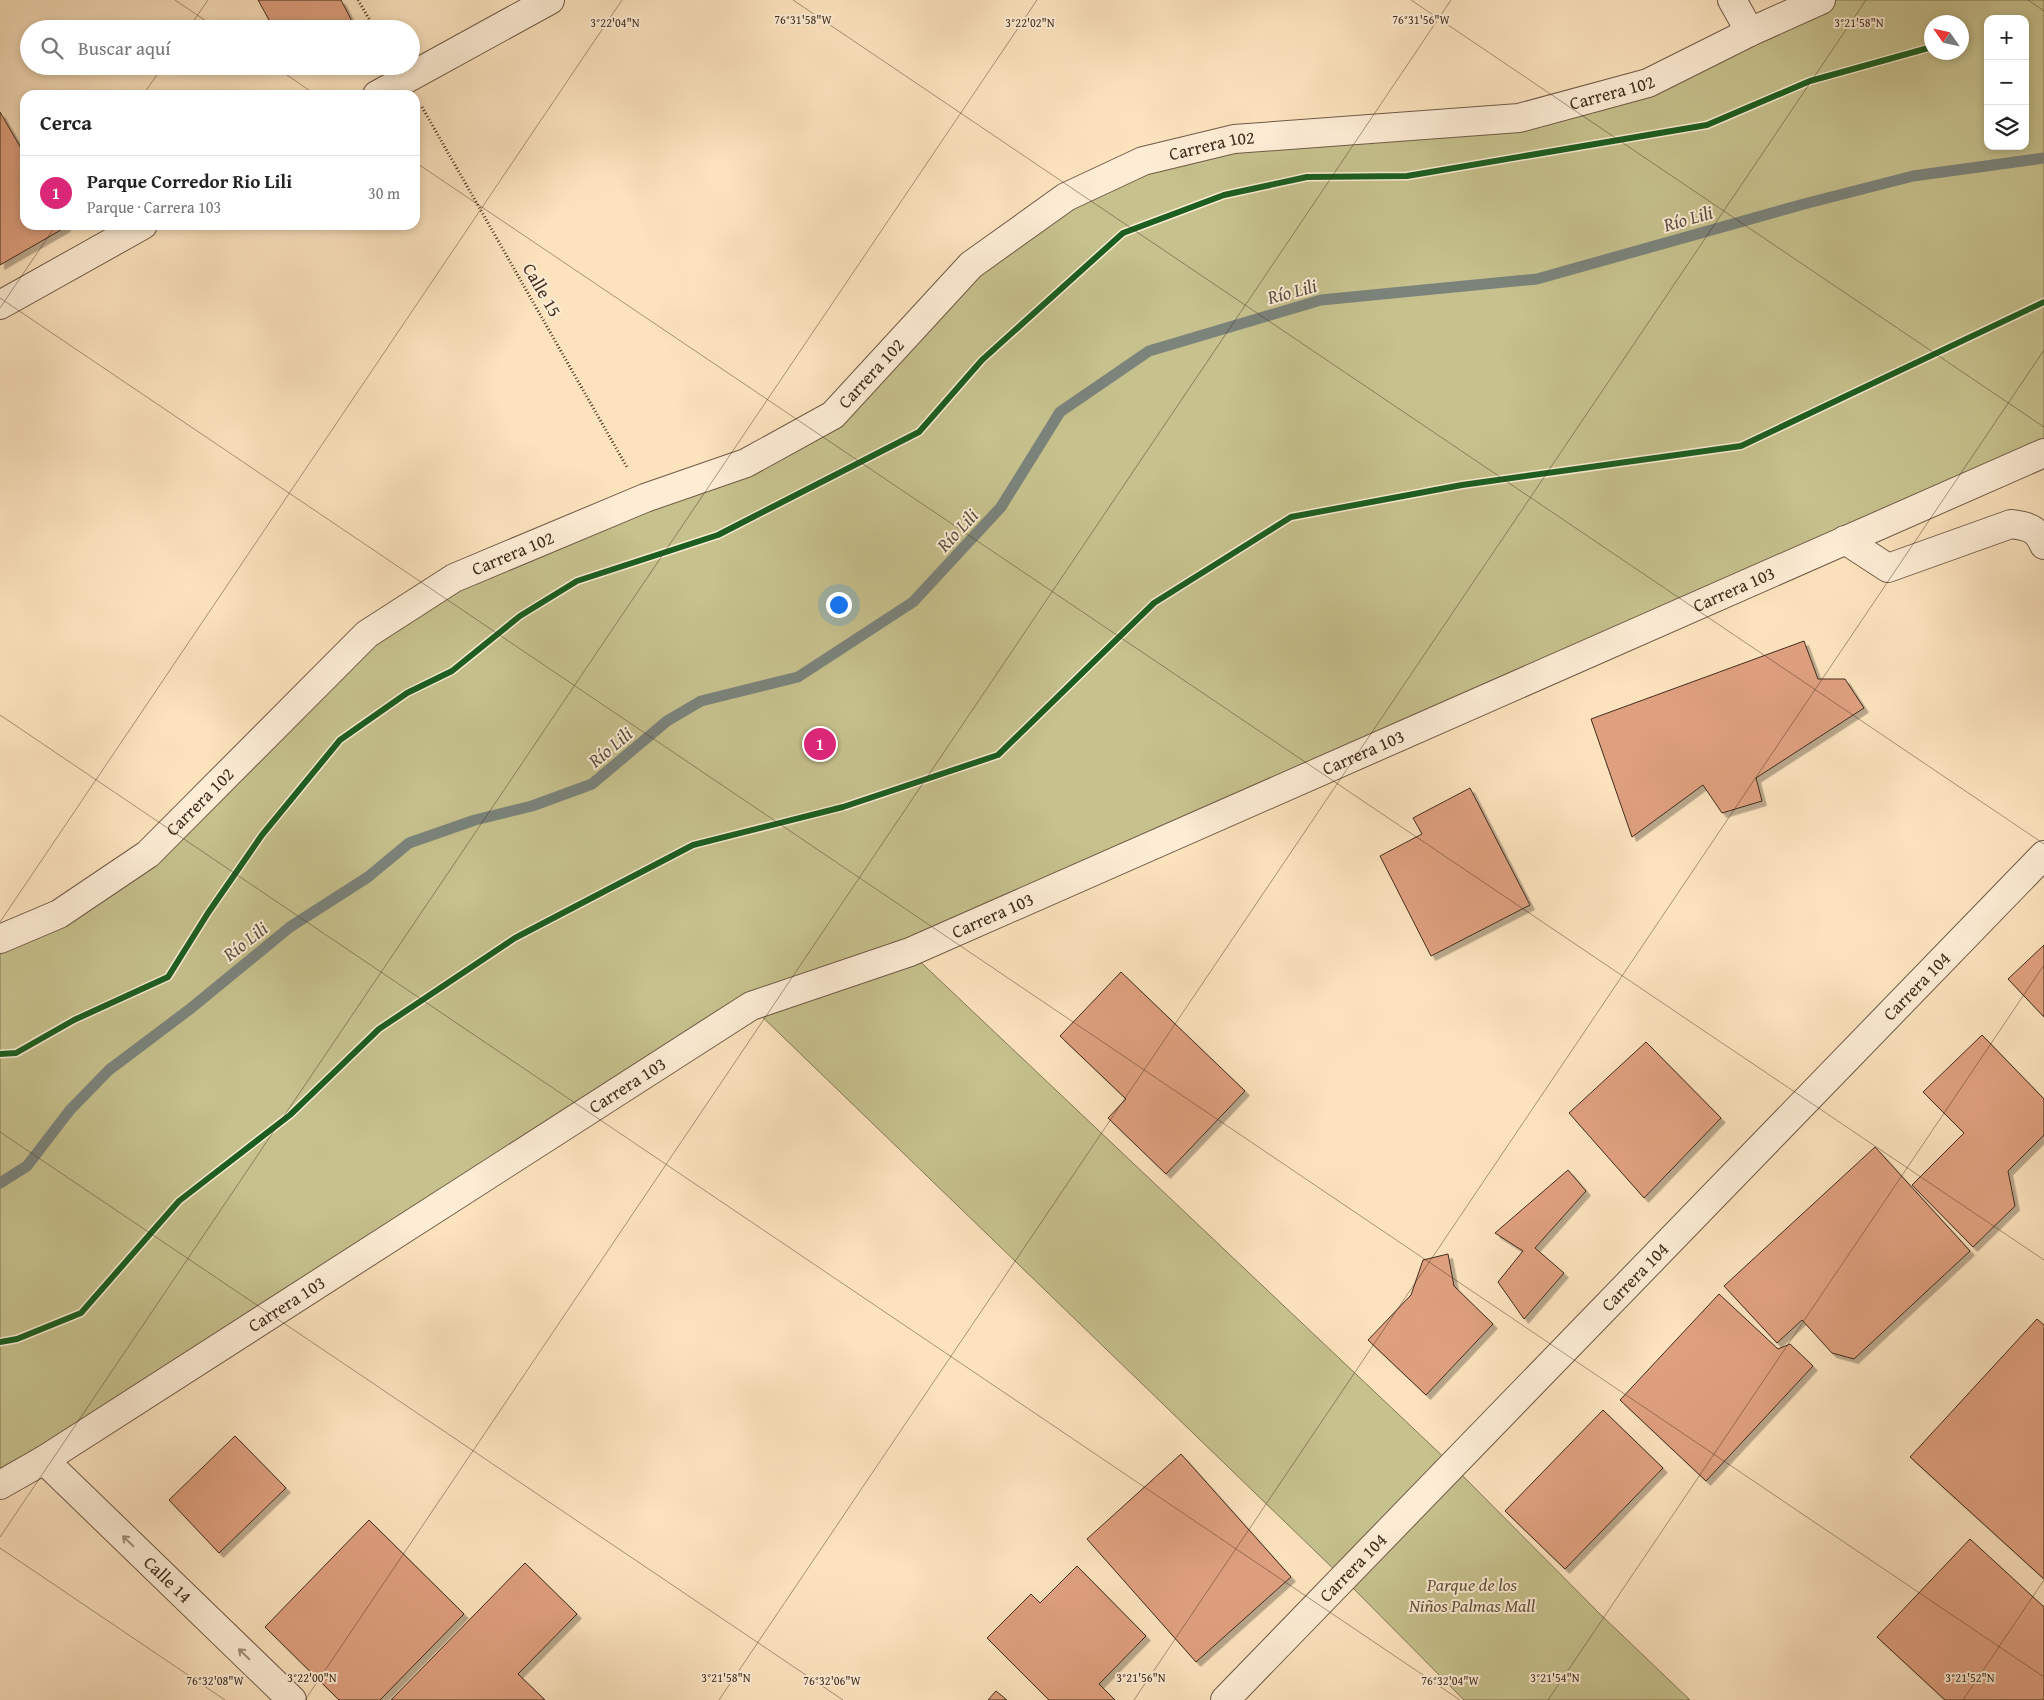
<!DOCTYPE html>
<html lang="es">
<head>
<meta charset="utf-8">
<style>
	body { margin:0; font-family:"Gentium Book Plus",serif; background:#f6f6f6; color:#222 }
	.controls { position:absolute; right:15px; top:15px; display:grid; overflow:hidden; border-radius:10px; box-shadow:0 2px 8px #0003 }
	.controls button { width:45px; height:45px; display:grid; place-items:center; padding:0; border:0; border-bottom:1px solid #e0e0e0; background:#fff; color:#222; font:25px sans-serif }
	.compass { position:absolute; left:1924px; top:15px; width:45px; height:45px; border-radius:50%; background:#fff; box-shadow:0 2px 8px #0003; rotate:304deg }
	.you { position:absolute; left:838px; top:604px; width:18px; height:18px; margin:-12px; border:4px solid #fff; border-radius:50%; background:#1a73e8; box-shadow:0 0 0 8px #1a73e833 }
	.badge { display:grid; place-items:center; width:32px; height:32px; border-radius:50%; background:#db2777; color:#fff; font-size:16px; font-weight:700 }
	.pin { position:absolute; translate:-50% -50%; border:2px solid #fff; box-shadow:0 1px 5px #0006 }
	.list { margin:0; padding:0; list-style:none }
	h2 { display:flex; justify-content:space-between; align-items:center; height:65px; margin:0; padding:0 20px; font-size:21px }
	h2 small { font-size:16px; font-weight:400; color:#767676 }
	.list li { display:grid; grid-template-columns:32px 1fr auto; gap:15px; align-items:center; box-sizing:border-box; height:75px; padding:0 20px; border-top:1px solid #e0e0e0 }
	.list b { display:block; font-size:19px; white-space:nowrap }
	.list p { margin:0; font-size:16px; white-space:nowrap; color:#767676 }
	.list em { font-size:16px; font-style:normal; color:#767676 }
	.icon { flex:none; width:28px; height:28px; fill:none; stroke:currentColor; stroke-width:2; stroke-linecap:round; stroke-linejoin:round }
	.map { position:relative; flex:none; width:2044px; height:1700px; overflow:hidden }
	.search { position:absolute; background:#fff; box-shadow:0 2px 8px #0003; left:20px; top:20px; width:400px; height:55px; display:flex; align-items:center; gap:12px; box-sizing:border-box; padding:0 18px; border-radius:28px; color:#767676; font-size:19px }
	.panel { position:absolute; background:#fff; box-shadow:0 2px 8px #0003; left:20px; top:90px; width:400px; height:140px; border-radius:15px }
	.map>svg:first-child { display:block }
	.green { fill:#c6c18d; stroke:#847756; fill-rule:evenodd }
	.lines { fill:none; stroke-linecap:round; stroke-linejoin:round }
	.stream { stroke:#7b837b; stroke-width:11 }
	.building { fill:#dfa07f; stroke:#412d1e; filter:url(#shadow) }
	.minor-casing { stroke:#705a46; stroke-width:30 }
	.path { stroke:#412d1e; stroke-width:3; stroke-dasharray:1 2.5; stroke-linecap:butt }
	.minor { stroke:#fdedd5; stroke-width:28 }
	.cycleway-casing { stroke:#fdedd5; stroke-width:9 }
	.cycleway { stroke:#1b5e20; stroke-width:6 }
	.oneway { stroke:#9f8d7a }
	.ticks { fill:none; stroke:#412d1e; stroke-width:1; stroke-opacity:0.45 }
	.labels { text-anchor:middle; stroke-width:4; stroke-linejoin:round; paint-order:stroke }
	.street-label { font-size:18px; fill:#412d1e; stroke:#fdedd5 }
	.park-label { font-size:18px; font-style:italic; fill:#62523a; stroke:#fdedd5 }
	.water-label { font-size:19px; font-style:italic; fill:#595145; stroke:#fdedd5 }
	.ticks-label { font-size:12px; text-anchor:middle; fill:#412d1e; stroke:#fdedd5; stroke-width:4; stroke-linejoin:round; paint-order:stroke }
</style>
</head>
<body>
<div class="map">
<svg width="2044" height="1700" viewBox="0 0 2044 1700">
	<defs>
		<filter id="shadow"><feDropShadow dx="4.5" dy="4.5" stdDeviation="0" flood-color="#0004"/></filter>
	</defs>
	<rect width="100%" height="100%" fill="#fce3be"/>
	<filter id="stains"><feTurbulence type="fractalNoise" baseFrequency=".004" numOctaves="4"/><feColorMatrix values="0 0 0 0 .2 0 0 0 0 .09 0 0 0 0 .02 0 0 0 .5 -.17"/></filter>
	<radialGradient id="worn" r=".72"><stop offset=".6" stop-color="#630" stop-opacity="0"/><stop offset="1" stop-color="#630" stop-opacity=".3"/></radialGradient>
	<path class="green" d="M1821,0H2044V453L910,952L1452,1465L1600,1614L1690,1700H1464L1343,1578L751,1006L0,1485V939L148,854L367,634L833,415L971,265L1143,161L1519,118L1648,83ZM1988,19H2025V146H1988ZM1932,22H1962V52H1932Z"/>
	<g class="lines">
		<path class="stream" d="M0,1183L27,1166L70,1110L109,1070L190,1009L290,927L368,877L409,843L475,820L532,806L592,784L667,721L701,701L798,677L913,602L1001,507L1060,412L1149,351L1321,300L1537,279L1804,204L1913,176L2044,158"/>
	</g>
	<path class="building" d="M258,0H341L356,29H274Z
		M0,112L25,155V225H65L66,227L0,265Z
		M1804,641L1818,679H1845L1864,708L1756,778L1762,801L1722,813L1703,785L1632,837L1591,719Z
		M1470,788L1530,905L1431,956L1380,856L1422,834L1413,818Z
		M2044,945V1017L2008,979Z
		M1121,972L1245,1091L1166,1174L1108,1118L1126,1099L1060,1036Z
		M1982,1035L2044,1099V1135L2008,1171L2015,1206L1973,1247L1912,1185L1964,1133L1923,1092Z
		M1646,1042L1721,1118L1644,1198L1569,1113Z
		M1875,1147L1970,1251L1854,1359L1832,1353L1802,1320L1777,1343L1724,1286Z
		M1568,1170L1586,1191L1535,1248L1564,1273L1524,1319L1498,1282L1523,1251L1495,1233Z
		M1448,1254L1454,1286L1493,1324L1426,1395L1368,1340L1411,1295L1423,1260Z
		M1719,1294L1778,1349L1790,1344L1813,1366L1706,1481L1620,1400Z
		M2037,1319L2044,1325V1579L1910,1457Z
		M1603,1410L1663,1468L1565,1569L1505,1511Z
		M235,1436L286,1488L219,1553L169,1500Z
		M1181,1454L1291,1577L1196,1662L1087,1539Z
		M369,1520L464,1614L380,1700H339L265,1627Z
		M1970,1539L2044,1607V1700H1945L1877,1637Z
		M525,1563L577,1614L518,1674L545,1700H391Z
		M1077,1566L1146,1636L1099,1684L1115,1700H1049L987,1638L1031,1594L1040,1603Z
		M996,1691L1007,1700H988Z"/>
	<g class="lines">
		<g class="minor-casing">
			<g id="minor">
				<path d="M1732,0L1750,32"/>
				<path d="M377,95L550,0"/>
				<path d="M0,305L143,225"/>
				<path d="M1845,540L1888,568L2011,524C2027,526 2037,528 2044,545"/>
				<path id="s1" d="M0,939L59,914L148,854L367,634L454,578L645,498L746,463L833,415L971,265L1066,197L1143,161L1234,139L1519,118L1648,83L1750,32L1821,0"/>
				<path id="s2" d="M44,1460L292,1700"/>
				<path id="s3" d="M0,1485L44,1460L751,1006L910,952L2044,453"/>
				<path id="s4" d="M1225,1700L2044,855"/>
			</g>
		</g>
		<path class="path" d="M358,0L375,29
			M422,107L628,469"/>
		<use href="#minor" class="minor"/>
		<g class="cycleway-casing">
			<path id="cycleway" d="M0,1054L16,1053L74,1020L168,977L208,913L262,835L340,740L407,693L452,671L520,616L577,581L718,535L919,432L982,360L1123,233L1224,195L1307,177L1407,176L1707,125L1810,81L1932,47
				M0,1342L17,1339L81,1313L179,1201L290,1115L379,1029L515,938L693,845L843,807L998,755L1154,603L1291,517L1462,485L1741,446L2044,302"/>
		</g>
		<use href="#cycleway" class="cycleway"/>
	</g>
	<defs><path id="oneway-shaft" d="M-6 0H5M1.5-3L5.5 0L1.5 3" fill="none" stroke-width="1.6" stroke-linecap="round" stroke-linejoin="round" transform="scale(1.25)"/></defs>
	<g class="oneway">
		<use href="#oneway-shaft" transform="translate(128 1541) rotate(-136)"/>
		<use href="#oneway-shaft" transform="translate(244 1654) rotate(-136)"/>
	</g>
	<path class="ticks" d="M175,0L218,29M793,0L2044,844M1411,0L2044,427M2028,0L2044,11M188,29L208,0M274,66L316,95M143,95L163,66M415,162L2044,1260M0,298L2044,1677M0,308L56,225M0,715L1460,1700M0,922L622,0M0,1132L843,1700M0,1537L1037,0M0,1548L225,1700M305,1700L1451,0M719,1700L1866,0M1134,1700L2044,350M1548,1700L2044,965M1963,1700L2044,1580"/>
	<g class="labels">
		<g class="street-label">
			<text dy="6" stroke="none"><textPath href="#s1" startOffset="1880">Carrera 102</textPath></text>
			<text dy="6" stroke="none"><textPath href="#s1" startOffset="1475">Carrera 102</textPath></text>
			<text transform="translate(542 290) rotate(60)" y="6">Calle 15</text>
			<text dy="6" stroke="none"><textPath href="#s1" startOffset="1055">Carrera 102</textPath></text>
			<text dy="6" stroke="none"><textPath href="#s1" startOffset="649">Carrera 102</textPath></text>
			<text dy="6" stroke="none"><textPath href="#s3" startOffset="1959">Carrera 103</textPath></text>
			<text dy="6" stroke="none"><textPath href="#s3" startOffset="1554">Carrera 103</textPath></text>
			<text dy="6" stroke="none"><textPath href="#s1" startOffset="245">Carrera 102</textPath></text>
			<text dy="6" stroke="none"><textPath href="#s3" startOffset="1149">Carrera 103</textPath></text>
			<text dy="6" stroke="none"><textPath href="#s4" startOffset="994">Carrera 104</textPath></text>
			<text dy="6" stroke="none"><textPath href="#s3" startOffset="744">Carrera 103</textPath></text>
			<text dy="6" stroke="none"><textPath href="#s4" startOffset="589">Carrera 104</textPath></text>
			<text dy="6" stroke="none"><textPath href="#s3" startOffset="339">Carrera 103</textPath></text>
			<text dy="6" stroke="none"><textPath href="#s4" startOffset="184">Carrera 104</textPath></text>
			<text dy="6" stroke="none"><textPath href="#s2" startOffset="172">Calle 14</textPath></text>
		</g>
		<g class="park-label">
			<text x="1472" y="1591">Parque de los<tspan x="1472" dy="21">Niños Palmas Mall</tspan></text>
		</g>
		<g class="water-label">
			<text transform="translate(1688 218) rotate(-16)" y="7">Río Lili</text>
			<text transform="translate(1292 291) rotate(-15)" y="7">Río Lili</text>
			<text transform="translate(957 530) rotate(-47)" y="7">Río Lili</text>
			<text transform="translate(610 747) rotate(-40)" y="7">Río Lili</text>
			<text transform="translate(245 941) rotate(-38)" y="7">Río Lili</text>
		</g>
	</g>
	<g class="ticks-label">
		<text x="803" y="24">76°31'58"W</text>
		<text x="1421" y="24">76°31'56"W</text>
		<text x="615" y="27">3°22'04"N</text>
		<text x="1030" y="27">3°22'02"N</text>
		<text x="1859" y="27">3°21'58"N</text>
		<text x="312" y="1682">3°22'00"N</text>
		<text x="726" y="1682">3°21'58"N</text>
		<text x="1141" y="1682">3°21'56"N</text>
		<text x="1555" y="1682">3°21'54"N</text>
		<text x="1970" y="1682">3°21'52"N</text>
		<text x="215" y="1685">76°32'08"W</text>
		<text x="832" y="1685">76°32'06"W</text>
		<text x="1450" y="1685">76°32'04"W</text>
	</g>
	<rect width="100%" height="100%" filter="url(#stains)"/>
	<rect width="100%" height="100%" fill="url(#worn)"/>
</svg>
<div class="controls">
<button>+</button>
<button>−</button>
<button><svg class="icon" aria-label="layers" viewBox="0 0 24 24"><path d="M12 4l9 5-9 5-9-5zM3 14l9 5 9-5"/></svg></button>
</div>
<svg class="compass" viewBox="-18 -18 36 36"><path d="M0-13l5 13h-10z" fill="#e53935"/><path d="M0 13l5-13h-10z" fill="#767676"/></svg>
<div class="you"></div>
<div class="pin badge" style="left:820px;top:744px">1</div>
<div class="search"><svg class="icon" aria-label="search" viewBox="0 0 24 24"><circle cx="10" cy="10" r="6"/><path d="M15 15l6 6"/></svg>Buscar aquí</div>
<section class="panel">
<h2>Cerca<small></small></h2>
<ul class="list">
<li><span class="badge">1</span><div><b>Parque Corredor Rio Lili</b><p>Parque · Carrera 103</p></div><em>30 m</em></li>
</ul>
</section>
</div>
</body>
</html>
